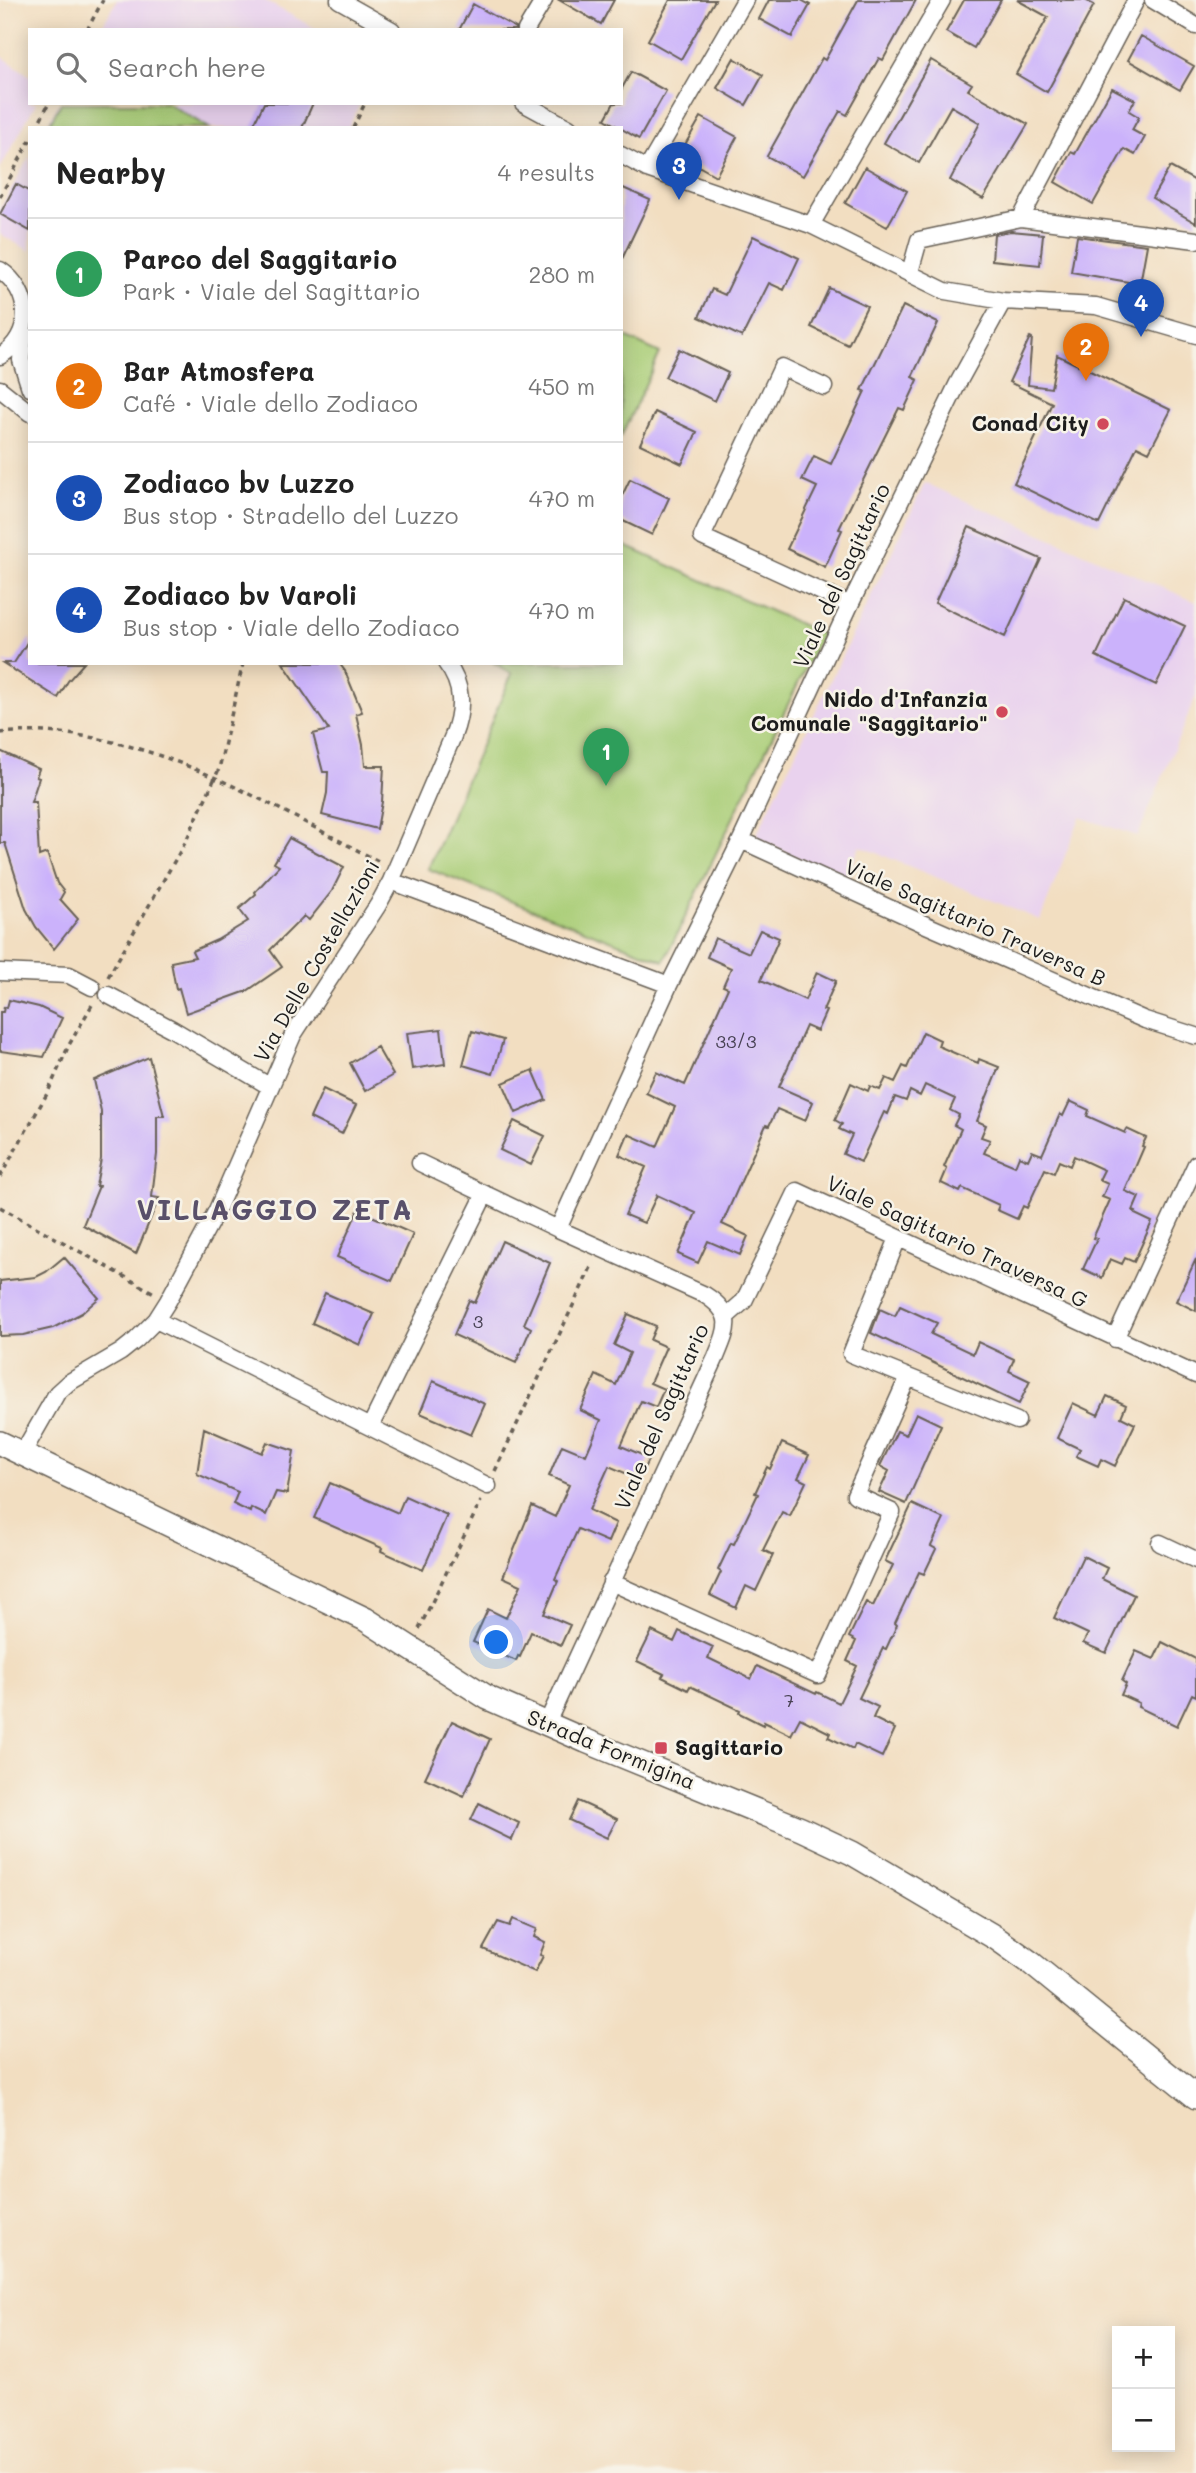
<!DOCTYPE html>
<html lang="en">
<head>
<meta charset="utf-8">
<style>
	body { margin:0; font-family:Mali,sans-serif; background:#f6f6f6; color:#222 }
	.controls { position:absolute; right:21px; bottom:21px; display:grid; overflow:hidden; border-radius:0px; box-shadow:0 4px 18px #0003 }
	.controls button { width:63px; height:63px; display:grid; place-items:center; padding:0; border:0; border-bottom:2px solid #e0e0e0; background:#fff; color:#222; font:35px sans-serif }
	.you { position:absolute; left:497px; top:1643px; width:24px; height:24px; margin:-18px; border:5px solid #fff; border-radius:50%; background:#1a73e8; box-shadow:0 0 0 10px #1a73e833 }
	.badge { display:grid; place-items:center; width:46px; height:46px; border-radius:50%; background:#d1495b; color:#fff; font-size:23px; font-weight:700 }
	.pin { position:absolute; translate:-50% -58px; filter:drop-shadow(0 2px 4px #0008) }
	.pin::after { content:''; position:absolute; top:37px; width:24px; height:21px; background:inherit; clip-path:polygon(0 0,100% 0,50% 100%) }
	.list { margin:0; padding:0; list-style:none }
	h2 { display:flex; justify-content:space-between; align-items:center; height:91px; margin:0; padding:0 28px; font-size:30px }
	h2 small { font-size:23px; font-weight:400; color:#767676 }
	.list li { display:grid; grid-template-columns:46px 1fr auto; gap:21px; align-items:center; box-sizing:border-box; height:112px; padding:0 28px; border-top:2px solid #e0e0e0 }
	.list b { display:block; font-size:26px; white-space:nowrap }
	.list p { margin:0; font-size:23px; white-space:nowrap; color:#767676 }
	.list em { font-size:23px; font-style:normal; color:#767676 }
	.icon { flex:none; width:38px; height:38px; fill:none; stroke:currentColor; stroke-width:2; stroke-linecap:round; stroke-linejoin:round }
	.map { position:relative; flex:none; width:1196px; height:2473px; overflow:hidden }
	.search { position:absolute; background:#fff; box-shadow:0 4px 18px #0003; left:28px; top:28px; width:595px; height:77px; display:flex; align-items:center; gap:18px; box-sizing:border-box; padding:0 24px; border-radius:0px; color:#767676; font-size:26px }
	.panel { position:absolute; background:#fff; box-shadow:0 4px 18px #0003; left:28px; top:126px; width:595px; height:539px; border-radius:0px }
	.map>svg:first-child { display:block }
	.built { fill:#e9d2ee }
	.green { fill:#aace78; stroke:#63754a; stroke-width:2 }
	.building { fill:#cbb2fb }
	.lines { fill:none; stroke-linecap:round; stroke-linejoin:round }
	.street-casing { stroke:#676056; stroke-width:19 }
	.secondary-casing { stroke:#676056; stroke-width:26 }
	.path { stroke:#676056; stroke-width:3.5; stroke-dasharray:5 5; stroke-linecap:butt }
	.street { stroke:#fff; stroke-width:16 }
	.secondary { stroke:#fff; stroke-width:23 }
	.poi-dot { fill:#d1495b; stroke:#f7f3e8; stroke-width:2.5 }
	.labels { text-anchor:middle; stroke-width:5; stroke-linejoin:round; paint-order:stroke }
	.number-label { font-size:18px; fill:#484254 }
	.poi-label { font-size:21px; font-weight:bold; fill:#1c1c1c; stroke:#f7f3e8; text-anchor:end }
	.street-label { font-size:21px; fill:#1c1c1c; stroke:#f7f3e8 }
	.district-label { font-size:28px; font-weight:bold; letter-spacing:2px; fill:#59506a; stroke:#f7f3e8 }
</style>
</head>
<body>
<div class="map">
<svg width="1196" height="2473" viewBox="0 0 1196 2473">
	<rect width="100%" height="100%" fill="#f7f3e8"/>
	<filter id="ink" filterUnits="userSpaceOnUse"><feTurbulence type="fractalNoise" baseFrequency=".0143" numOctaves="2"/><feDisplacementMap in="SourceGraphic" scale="14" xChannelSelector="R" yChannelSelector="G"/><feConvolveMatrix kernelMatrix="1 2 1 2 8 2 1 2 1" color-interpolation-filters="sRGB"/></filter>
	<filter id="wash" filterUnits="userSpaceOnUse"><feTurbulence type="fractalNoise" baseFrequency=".00686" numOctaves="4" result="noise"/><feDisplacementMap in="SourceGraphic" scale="28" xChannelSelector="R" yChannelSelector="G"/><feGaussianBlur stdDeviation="1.57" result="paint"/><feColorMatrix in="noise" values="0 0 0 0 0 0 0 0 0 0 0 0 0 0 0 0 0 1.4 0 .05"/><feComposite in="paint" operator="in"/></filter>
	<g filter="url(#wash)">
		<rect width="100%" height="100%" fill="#f2dec1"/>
		<path class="built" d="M117,0H264L318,30H100Z
			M0,55L30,76V103H36L0,169Z
			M59,103H360L348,128H45Z
			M30,156V251L0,234V209Z
			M925,483L1196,602V696L1138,836L1080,817L1040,920L860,846L845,880L755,838Z"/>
		<path class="green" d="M61,103H167L209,128H47Z
			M621,335L660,353L621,437Z
			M621,544L822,634L664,961L428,869L512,674L494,663H621Z"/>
		<g id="blocks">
			<path class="building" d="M559,0H614L601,24Z
				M670,0H715L681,59L648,40Z
				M769,0H801L810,5L792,37L759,19Z
				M858,0H916L883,60L879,58L847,115L840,111L803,176L767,156L822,58L825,60Z
				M964,0H1001L974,48L946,32Z
				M1017,0H1085L1094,5L1047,92L1016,74L1048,17Z
				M473,4L516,28V30H459Z
				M1141,36L1194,66L1180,90L1128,60Z
				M734,58L763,75L746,105L717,88Z
				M931,60L972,84L968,90L1028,124L983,199L950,180L980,123L951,106L919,163L884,143Z
				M631,72L666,91L639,139L605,119L614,103H621V90Z
				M1112,88L1135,100L1129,111L1139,117L1132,130L1145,137L1135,155L1124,149L1093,204L1055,182L1071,152L1075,154Z
				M264,103H313L302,128H252Z
				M701,117L737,137L716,176L679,155Z
				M865,167L907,191L887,227L845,203Z
				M1170,167L1196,181V223L1152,198Z
				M16,184L30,192V231L0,214Z
				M621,187L650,200L621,261Z
				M1011,231L1043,234L1040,265L992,260L994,234Z
				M753,236L799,258L784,290L769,283L742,337L699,317L712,289L725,295Z
				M1077,236L1147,245L1140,284L1071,272Z
				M829,288L867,306L848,345L811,327Z
				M903,306L938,323L912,377L918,380L904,410L899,408L876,454L839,529L842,530L825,567L787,549L817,487L802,480L814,456L831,464L865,391L862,390Z
				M1030,337L1032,338L1028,385L1051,388L1057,355L1171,410L1149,452L1137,446L1099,524L1014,483L1052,403L1009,382Z
				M679,349L728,373L715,401L665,377Z
				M655,412L697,432L682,464L640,444Z
				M630,479L669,498L652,535L621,520V498Z
				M969,527L1041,559L1005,637L935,603Z
				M1124,597L1185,626L1156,685L1096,656Z
				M30,638V663H84L68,681L58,698L3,663H14Z
				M283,663H339L345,671L362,712L356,714L363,745L365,766H384L382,802L377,829L322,815L327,793L328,772H323L313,734L329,730Z
				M0,751L39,769L36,777L39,778L31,802H36L39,856L47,853L57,883L64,892L60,899L78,919L54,949L36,927L26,909L5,843H0Z
				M289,838L344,867L332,891L309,920L304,916L270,950L282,967L247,991L186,1013L179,988L176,989L171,962L195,957L192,951L217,940L248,921L239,909L256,894L255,892L279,866L274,863Z
				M760,930L779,938L761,980L805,1000L817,972L836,981L823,1010L826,1011L817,1031L806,1026L779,1087L813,1102L805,1121L777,1109L769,1126L766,1125L722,1224L748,1236L740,1255L708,1241L698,1263L678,1254L696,1213L657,1195L644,1223L625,1215L646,1167L619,1155L628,1134L657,1147L675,1107L646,1093L656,1072L685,1085L728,988L723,986L731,968L707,957L715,938L749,953Z
				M9,1000L39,1007L62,1018L44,1057L0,1051V1012H3L4,1007L7,1008Z
				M441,1029L445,1064L412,1069L407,1033Z
				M472,1031L503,1040L493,1074L463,1065Z
				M923,1032L940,1040L938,1046L968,1059L978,1063L979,1059L999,1067L977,1121L986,1125L981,1137L990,1140L984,1153L1015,1166L1019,1156L1028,1160L1032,1151L1042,1155L1060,1114L1063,1116L1070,1101L1089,1110L1087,1116L1125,1133L1127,1129L1146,1138L1142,1146L1144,1147L1125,1191L1139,1197L1133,1211L1136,1212L1135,1214L1152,1222L1134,1262L1125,1258L1122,1264L1110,1259L1102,1278L1083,1269L1097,1239L1093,1238L1110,1200L1102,1197L1108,1184L1099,1180L1104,1170L1074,1156L1070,1166L1059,1161L1054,1173L1045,1169L1027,1208L1023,1206L1017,1219L997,1210L999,1205L962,1188L960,1192L941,1183L947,1169L944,1167L961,1129L954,1125L959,1115L950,1110L955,1099L925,1085L920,1096L910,1091L906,1101L895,1097L888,1114L884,1112L861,1162L843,1154L852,1135L839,1129L842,1124L835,1120L851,1083L868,1091L870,1086L880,1090L886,1078L895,1082L903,1066L907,1068Z
				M377,1047L393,1075L365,1091L350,1063Z
				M149,1057L164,1116H157V1154L152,1197L159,1198L136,1254L83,1225L99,1186H96L101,1159V1111L94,1080Z
				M533,1070L546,1100L516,1113L503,1083Z
				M323,1089L356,1105L342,1134L310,1118Z
				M514,1121L545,1136L531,1165L500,1150Z
				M358,1210L413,1234L392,1281L337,1257Z
				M502,1241L550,1263L524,1324L531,1328L516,1363L454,1335L469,1300L475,1303Z
				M64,1257L99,1298L82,1313L53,1328L23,1335L0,1336V1281L36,1277L46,1272Z
				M1196,1259V1311L1176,1301Z
				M325,1293L374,1314L360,1345L312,1323Z
				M900,1306L937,1323L931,1334L973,1354L978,1342L1014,1359L1009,1371L1030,1381L1019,1404L871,1333L880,1309L895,1316Z
				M628,1314L656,1326L650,1340L666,1347L650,1383L664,1389L656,1407L641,1401L621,1446L649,1458L639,1479L609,1466L589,1510L616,1523L608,1542L578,1529L555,1579L558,1581L544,1614L570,1625L561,1645L531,1632L520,1657L518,1656L516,1661L473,1642L488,1609L506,1618L521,1585L503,1577L532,1506L555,1517L569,1485L549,1476L562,1445L586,1455L601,1420L580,1410L596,1375L616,1385L630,1353L614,1345Z
				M433,1381L485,1404L471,1435L420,1413Z
				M1107,1396L1126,1405L1121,1417L1135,1424L1115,1466L1101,1459L1098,1466L1076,1456L1080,1449L1057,1438L1073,1403L1098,1415Z
				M916,1413L941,1425L906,1504L879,1492L889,1471L880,1466L897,1431L906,1435Z
				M204,1428L262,1453L267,1442L294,1451L287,1494L276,1492L266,1515L251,1508L250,1512L233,1504L238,1492L197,1474Z
				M782,1443L809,1455L798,1478L806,1482L790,1516L782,1512L763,1550L773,1555L756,1591L746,1586L736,1608L710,1595L721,1572L718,1570L731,1543L734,1544L758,1494L755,1493L767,1467L770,1469Z
				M330,1483L398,1513L405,1496L447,1515L423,1570L381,1551L382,1548L314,1518Z
				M912,1504L944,1519L931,1546L936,1549L924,1574L919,1572L895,1623L897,1625L886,1649L883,1648L859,1698L878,1707L873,1718L895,1729L882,1757L855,1744L853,1749L828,1737L830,1733L800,1718L791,1735L764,1722L763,1725L739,1713L740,1710L690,1686L688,1690L662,1677L664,1674L637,1661L652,1631L674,1642L679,1631L713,1647L708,1658L751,1679L757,1666L816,1694L817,1692L839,1703L857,1666L847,1661L856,1641L849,1637L866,1602L873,1606L893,1565L885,1561Z
				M1083,1556L1107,1568L1102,1579L1134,1595L1106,1653L1083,1643L1088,1634L1054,1618Z
				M1162,1642L1196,1659V1696L1192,1694L1177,1726L1138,1707L1139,1703L1121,1695L1126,1684L1122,1681L1136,1651L1154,1659Z
				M452,1721L490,1739L464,1796L425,1778Z
				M578,1801L617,1819L607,1838L569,1820Z
				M479,1803L519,1823L512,1840L471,1820Z
				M513,1919L537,1929L534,1937L545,1942L540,1955L543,1956L535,1972L483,1949L498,1922L510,1926Z"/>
		</g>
	</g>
	<g filter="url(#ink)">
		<use href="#blocks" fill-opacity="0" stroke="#676056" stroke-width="2"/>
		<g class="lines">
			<g class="street-casing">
				<path id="street" d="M339,0L392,30
					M1153,0L1196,26
					M526,30L544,0
					M523,103L569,128
					M621,155L647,169L811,225L945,291L1003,301L1096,306L1196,335
					M647,169L745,0
					M1021,218L1136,0
					M811,225L942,0
					M0,270C32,291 34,336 0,356
					M910,272L919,240L1021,218L1196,240
					M24,333L21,360L30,388
					M824,387L782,367L702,537L850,605
					M0,389L30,413
					M741,840L924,924L1145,1020L1196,1036
					M391,881L669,985
					M0,972L69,975L92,987
					M108,995L172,1029L269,1086
					M420,1163L558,1229
					M898,1238L851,1354L1017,1421
					M727,1316L744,1301L797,1191L1196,1375
					M156,1320L488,1486
					M1115,1339L1196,1164
					M370,1427L485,1194
					M22,1454L57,1393L68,1383L121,1352L136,1340L156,1320L168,1301L217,1210L293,1035L378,905L391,881L453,736C463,710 464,686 446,663
					M1160,1543L1196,1560
					M611,1582L818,1675L892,1512L855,1495L908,1377
					M546,1725L716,1357C728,1328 735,1314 705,1295L558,1229L669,985L741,840L850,605L958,383L1003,301"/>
			</g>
			<g class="secondary-casing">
				<path id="secondary" d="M0,1443L365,1619L488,1698L586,1741L801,1829L852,1853L996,1938L1031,1963L1196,2097"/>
			</g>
			<path class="path" d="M87,30L103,0
				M36,128L49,103
				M353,128L365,103
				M0,197L30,140
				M0,733C137,720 263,802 380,862
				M108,977L186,841L219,769L243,663
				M0,1177L48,1092L69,1045L92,1005
				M0,1207L154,1293
				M495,1471L593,1263
				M419,1629L481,1501"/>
			<use href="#street" class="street"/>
			<use href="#secondary" class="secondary"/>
		</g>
	</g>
	<g class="poi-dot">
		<circle cx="1103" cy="424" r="7"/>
		<circle cx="1002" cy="712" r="7"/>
		<rect x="654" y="1741" width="14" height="14" rx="3.5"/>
	</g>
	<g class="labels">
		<g class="number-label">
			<text x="736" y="1048">33/3</text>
			<text x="478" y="1328">3</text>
			<text x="789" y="1707">7</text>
		</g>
		<g class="poi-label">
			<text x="1089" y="431">Conad City</text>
			<text x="988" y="707">Nido d'Infanzia<tspan x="988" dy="24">Comunale "Saggitario"</tspan></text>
			<text x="675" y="1755" text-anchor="start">Sagittario</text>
		</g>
		<g class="street-label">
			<text transform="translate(842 576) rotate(-65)" y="7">Viale del Sagittario</text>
			<text transform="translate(975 923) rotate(24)" y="7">Viale Sagittario Traversa B</text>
			<text transform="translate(317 961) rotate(-60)" y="7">Via Delle Costellazioni</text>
			<text transform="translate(957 1242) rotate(25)" y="7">Viale Sagittario Traversa G</text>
			<text transform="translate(662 1417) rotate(-66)" y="7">Viale del Sagittario</text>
			<text transform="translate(611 1750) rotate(22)" y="7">Strada Formigina</text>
		</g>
		<g class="district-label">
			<text x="275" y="1220">VILLAGGIO ZETA</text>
		</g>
	</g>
</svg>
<div class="controls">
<button>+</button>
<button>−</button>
</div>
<div class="you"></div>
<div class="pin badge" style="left:606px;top:786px;background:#2e9e5b">1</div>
<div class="pin badge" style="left:1086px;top:381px;background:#e8710a">2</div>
<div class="pin badge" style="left:679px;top:200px;background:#1a4fb4">3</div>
<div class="pin badge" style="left:1141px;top:337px;background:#1a4fb4">4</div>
<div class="search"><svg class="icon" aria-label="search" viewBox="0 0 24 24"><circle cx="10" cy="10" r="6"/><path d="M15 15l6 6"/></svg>Search here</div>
<section class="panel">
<h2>Nearby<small>4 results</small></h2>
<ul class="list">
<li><span class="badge" style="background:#2e9e5b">1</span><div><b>Parco del Saggitario</b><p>Park · Viale del Sagittario</p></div><em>280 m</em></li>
<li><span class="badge" style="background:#e8710a">2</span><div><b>Bar Atmosfera</b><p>Café · Viale dello Zodiaco</p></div><em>450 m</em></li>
<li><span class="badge" style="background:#1a4fb4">3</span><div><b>Zodiaco bv Luzzo</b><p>Bus stop · Stradello del Luzzo</p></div><em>470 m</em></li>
<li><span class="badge" style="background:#1a4fb4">4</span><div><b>Zodiaco bv Varoli</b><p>Bus stop · Viale dello Zodiaco</p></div><em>470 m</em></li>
</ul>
</section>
</div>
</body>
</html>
